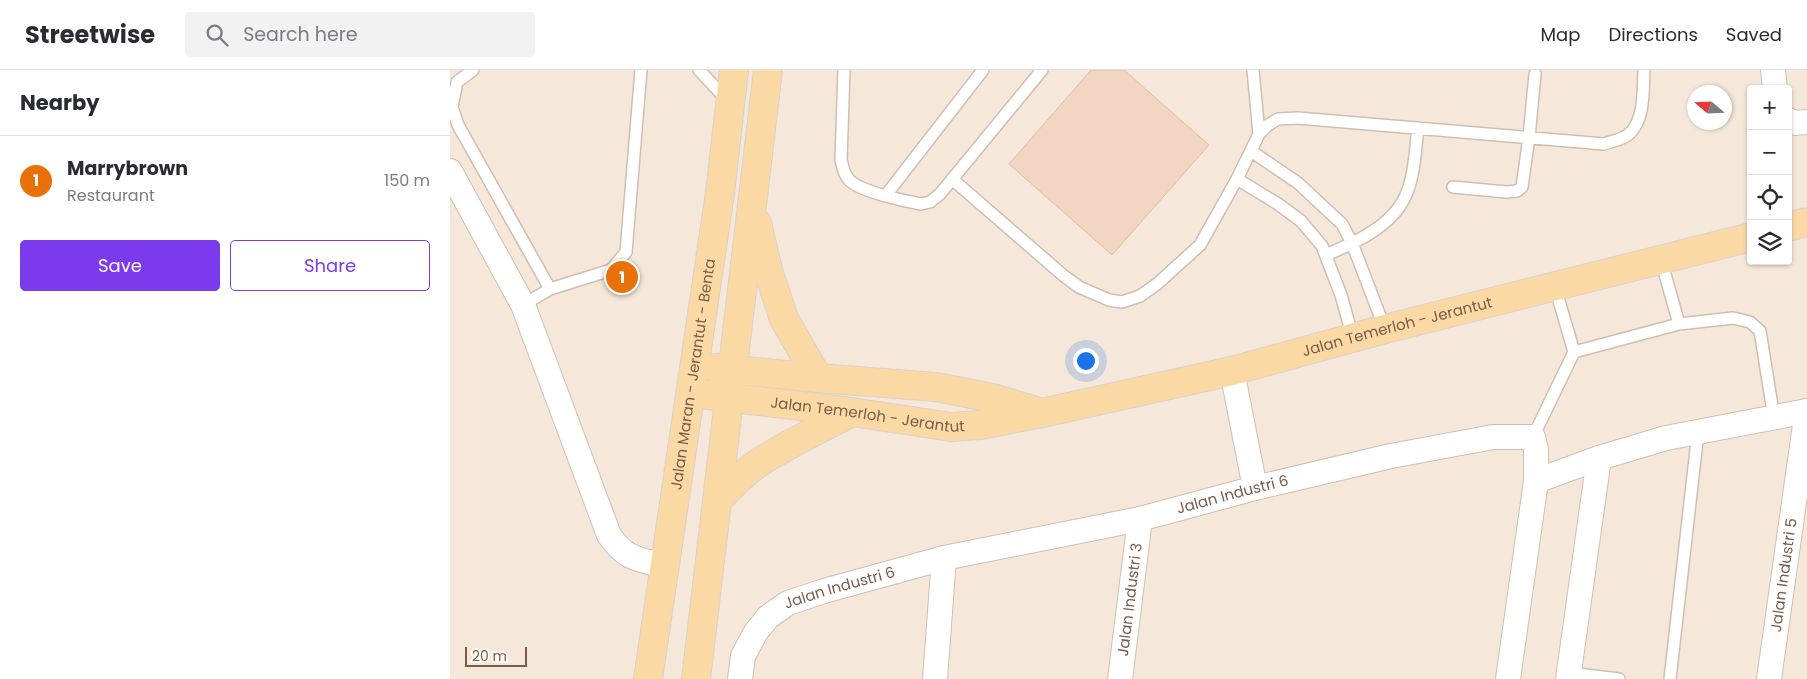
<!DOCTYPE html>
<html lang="en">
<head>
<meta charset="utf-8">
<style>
	body { margin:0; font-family:Poppins,sans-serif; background:#f2f2f3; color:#2b2b33 }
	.controls { position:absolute; right:15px; top:15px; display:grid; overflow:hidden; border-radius:5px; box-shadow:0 1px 4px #0004 }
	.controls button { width:45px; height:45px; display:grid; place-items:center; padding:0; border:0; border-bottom:1px solid #e1e1e2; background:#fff; color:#2b2b33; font:25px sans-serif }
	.compass { position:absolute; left:1237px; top:15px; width:45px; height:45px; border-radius:50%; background:#fff; box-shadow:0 1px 4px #0004; rotate:289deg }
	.scale { position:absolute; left:15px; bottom:12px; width:62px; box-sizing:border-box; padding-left:5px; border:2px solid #7a5c4d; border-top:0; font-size:14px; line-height:18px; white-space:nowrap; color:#7a5c4d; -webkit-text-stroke:4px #fffaf3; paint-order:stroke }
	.you { position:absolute; left:635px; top:290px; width:18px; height:18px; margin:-12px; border:4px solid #fff; border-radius:50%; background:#1a73e8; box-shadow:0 0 0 8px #1a73e833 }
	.badge { display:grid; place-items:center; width:32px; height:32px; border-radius:50%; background:#7c3aed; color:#fff; font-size:16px; font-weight:700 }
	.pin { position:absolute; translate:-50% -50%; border:2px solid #fff; box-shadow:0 1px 5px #0006 }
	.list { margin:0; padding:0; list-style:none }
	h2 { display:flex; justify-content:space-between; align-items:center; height:65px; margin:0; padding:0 20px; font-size:21px }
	h2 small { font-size:16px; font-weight:400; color:#7c7c81 }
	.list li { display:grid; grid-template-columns:32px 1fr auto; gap:15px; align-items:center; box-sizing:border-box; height:90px; padding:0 20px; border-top:1px solid #e1e1e2 }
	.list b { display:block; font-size:19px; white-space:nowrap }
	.list p { margin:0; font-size:16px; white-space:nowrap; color:#7c7c81 }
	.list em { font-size:16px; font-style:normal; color:#7c7c81 }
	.actions { display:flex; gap:10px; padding:15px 20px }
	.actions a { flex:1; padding:11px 0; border:1px solid #7c3aed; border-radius:5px; text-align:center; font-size:18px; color:#7c3aed }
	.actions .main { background:#7c3aed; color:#fff }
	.icon { flex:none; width:28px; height:28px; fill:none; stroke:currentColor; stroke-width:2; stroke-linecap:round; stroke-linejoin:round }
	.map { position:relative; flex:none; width:1357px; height:609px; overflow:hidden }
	header { display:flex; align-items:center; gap:30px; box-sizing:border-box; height:70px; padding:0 25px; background:#fff; border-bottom:1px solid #e1e1e2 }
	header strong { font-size:24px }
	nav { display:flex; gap:28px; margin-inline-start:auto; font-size:18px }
	.search { width:350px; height:45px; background:#f2f2f3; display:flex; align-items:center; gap:12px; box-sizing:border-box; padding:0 18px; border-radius:5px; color:#7c7c81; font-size:19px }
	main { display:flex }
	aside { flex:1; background:#fff }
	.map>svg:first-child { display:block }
	.residential { fill:#f5e8da; fill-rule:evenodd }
	.building { fill:#f3d5c3; stroke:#e6bba3 }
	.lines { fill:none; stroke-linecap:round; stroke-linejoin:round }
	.service-casing { stroke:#d1beb0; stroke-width:14 }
	.minor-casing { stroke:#d1beb0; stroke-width:26 }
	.primary-casing { stroke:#dad1cd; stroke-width:30 }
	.service { stroke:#fff; stroke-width:11 }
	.minor { stroke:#fff; stroke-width:24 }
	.primary { stroke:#fbd9a5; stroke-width:28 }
	.labels { text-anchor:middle; stroke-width:4.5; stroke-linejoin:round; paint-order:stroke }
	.street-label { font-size:15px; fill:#7a5c4d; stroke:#fffaf3 }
</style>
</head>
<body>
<header>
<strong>Streetwise</strong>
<div class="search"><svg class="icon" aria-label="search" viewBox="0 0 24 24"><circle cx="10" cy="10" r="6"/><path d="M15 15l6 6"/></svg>Search here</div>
<nav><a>Map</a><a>Directions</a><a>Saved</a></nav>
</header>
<main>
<aside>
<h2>Nearby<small></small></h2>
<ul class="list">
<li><span class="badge" style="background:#e8710a">1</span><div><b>Marrybrown</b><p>Restaurant</p></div><em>150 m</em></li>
</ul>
<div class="actions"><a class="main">Save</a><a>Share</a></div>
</aside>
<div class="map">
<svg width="1357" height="609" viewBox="0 0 1357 609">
	<rect width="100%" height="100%" fill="#fdf6ec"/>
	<path class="residential" d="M0,0H1357V609H0ZM1301,19H1338V191H1301ZM1244,22H1274V52H1244Z"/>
	<path class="building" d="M641,0H674L759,75L662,185L559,94Z"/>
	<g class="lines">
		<g class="service-casing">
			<path id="service" d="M23,0L7,12L2,37L8,55L100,219
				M249,0L277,30
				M394,0L391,90C393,98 394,105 400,111C413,122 454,131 471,134L480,132L490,124L592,0
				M803,0L809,64
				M801,81L848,113L892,154L902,173L935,259
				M502,109L614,206L629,217L659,230L672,232L690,226L707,214L750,175L787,109L809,64L818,55L828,49L848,48L1154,74C1162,71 1172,70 1179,64C1195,50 1193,19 1194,0
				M787,109L828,134L851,151L872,176L891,225L903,268
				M1003,117L1056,122L1067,121L1072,117L1079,67L1085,4
				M436,125L533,0
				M876,185C904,173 941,157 955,127C965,106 965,80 968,58
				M1211,190L1229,254L1283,248L1300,252L1310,261L1324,348
				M1105,217L1124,282L1229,254
				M73,235L100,219L161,200L176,182L191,0
				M1083,367L1124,282
				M1119,603L1169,609
				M1220,609L1248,362"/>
		</g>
		<g class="minor-casing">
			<g id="minor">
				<path d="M1323,0L1325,19"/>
				<path d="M1338,50L1345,53L1357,52"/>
				<path d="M0,101L73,235L159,465C176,490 188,489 215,496"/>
				<path d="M782,301L805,418"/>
				<path d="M1086,411L1149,388L1216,368L1357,341"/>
				<path id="s1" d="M290,609L293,586L306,562L318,547L338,533L374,521L494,488L690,449L805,418L941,386L1043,367H1083L1086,380V411L1058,609"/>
				<path d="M485,609L494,488"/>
				<path id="s2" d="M670,609L690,449"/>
				<path d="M1118,609L1149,388"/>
				<path id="s3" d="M1319,609L1357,341"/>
			</g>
		</g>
		<g class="primary-casing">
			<g id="primary">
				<path d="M307,153L318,200L334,249L368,308"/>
				<path d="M1338,157L1357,152"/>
				<path d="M266,298L368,308L486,317L542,328L589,342"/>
				<path id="s4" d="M241,323L402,342L501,357L530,355L592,343L782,301L935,259L1301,167"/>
				<path d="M267,431C279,418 292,404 307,394C337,374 370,359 402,342"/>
				<path id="s5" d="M198,609L270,123L284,0"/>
				<path d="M246,609L318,0"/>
			</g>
		</g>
		<use href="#service" class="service"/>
		<use href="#minor" class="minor"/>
		<use href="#primary" class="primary"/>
	</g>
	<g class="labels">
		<g class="street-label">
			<text dy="5" stroke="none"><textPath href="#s4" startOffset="720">Jalan Temerloh - Jerantut</textPath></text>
			<text dy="5" stroke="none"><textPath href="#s5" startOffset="308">Jalan Maran - Jerantut - Benta</textPath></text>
			<text dy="5" stroke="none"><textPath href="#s4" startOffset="178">Jalan Temerloh - Jerantut</textPath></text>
			<text dy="5" stroke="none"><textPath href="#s1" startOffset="552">Jalan Industri 6</textPath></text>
			<text dy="5" stroke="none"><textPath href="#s3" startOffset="105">Jalan Industri 5</textPath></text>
			<text dy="5" stroke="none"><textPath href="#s1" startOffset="148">Jalan Industri 6</textPath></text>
			<text dy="5" stroke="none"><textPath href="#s2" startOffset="80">Jalan Industri 3</textPath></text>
		</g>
	</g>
</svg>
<div class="controls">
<button>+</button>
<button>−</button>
<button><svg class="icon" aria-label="locate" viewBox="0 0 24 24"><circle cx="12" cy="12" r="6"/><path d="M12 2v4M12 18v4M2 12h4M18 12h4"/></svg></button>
<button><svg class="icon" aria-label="layers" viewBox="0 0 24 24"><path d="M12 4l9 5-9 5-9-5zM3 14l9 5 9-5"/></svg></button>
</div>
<svg class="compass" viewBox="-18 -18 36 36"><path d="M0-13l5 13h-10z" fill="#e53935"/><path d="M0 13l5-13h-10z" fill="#7c7c81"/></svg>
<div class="scale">20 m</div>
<div class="you"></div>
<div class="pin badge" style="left:172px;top:207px;background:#e8710a">1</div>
</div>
</main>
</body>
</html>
